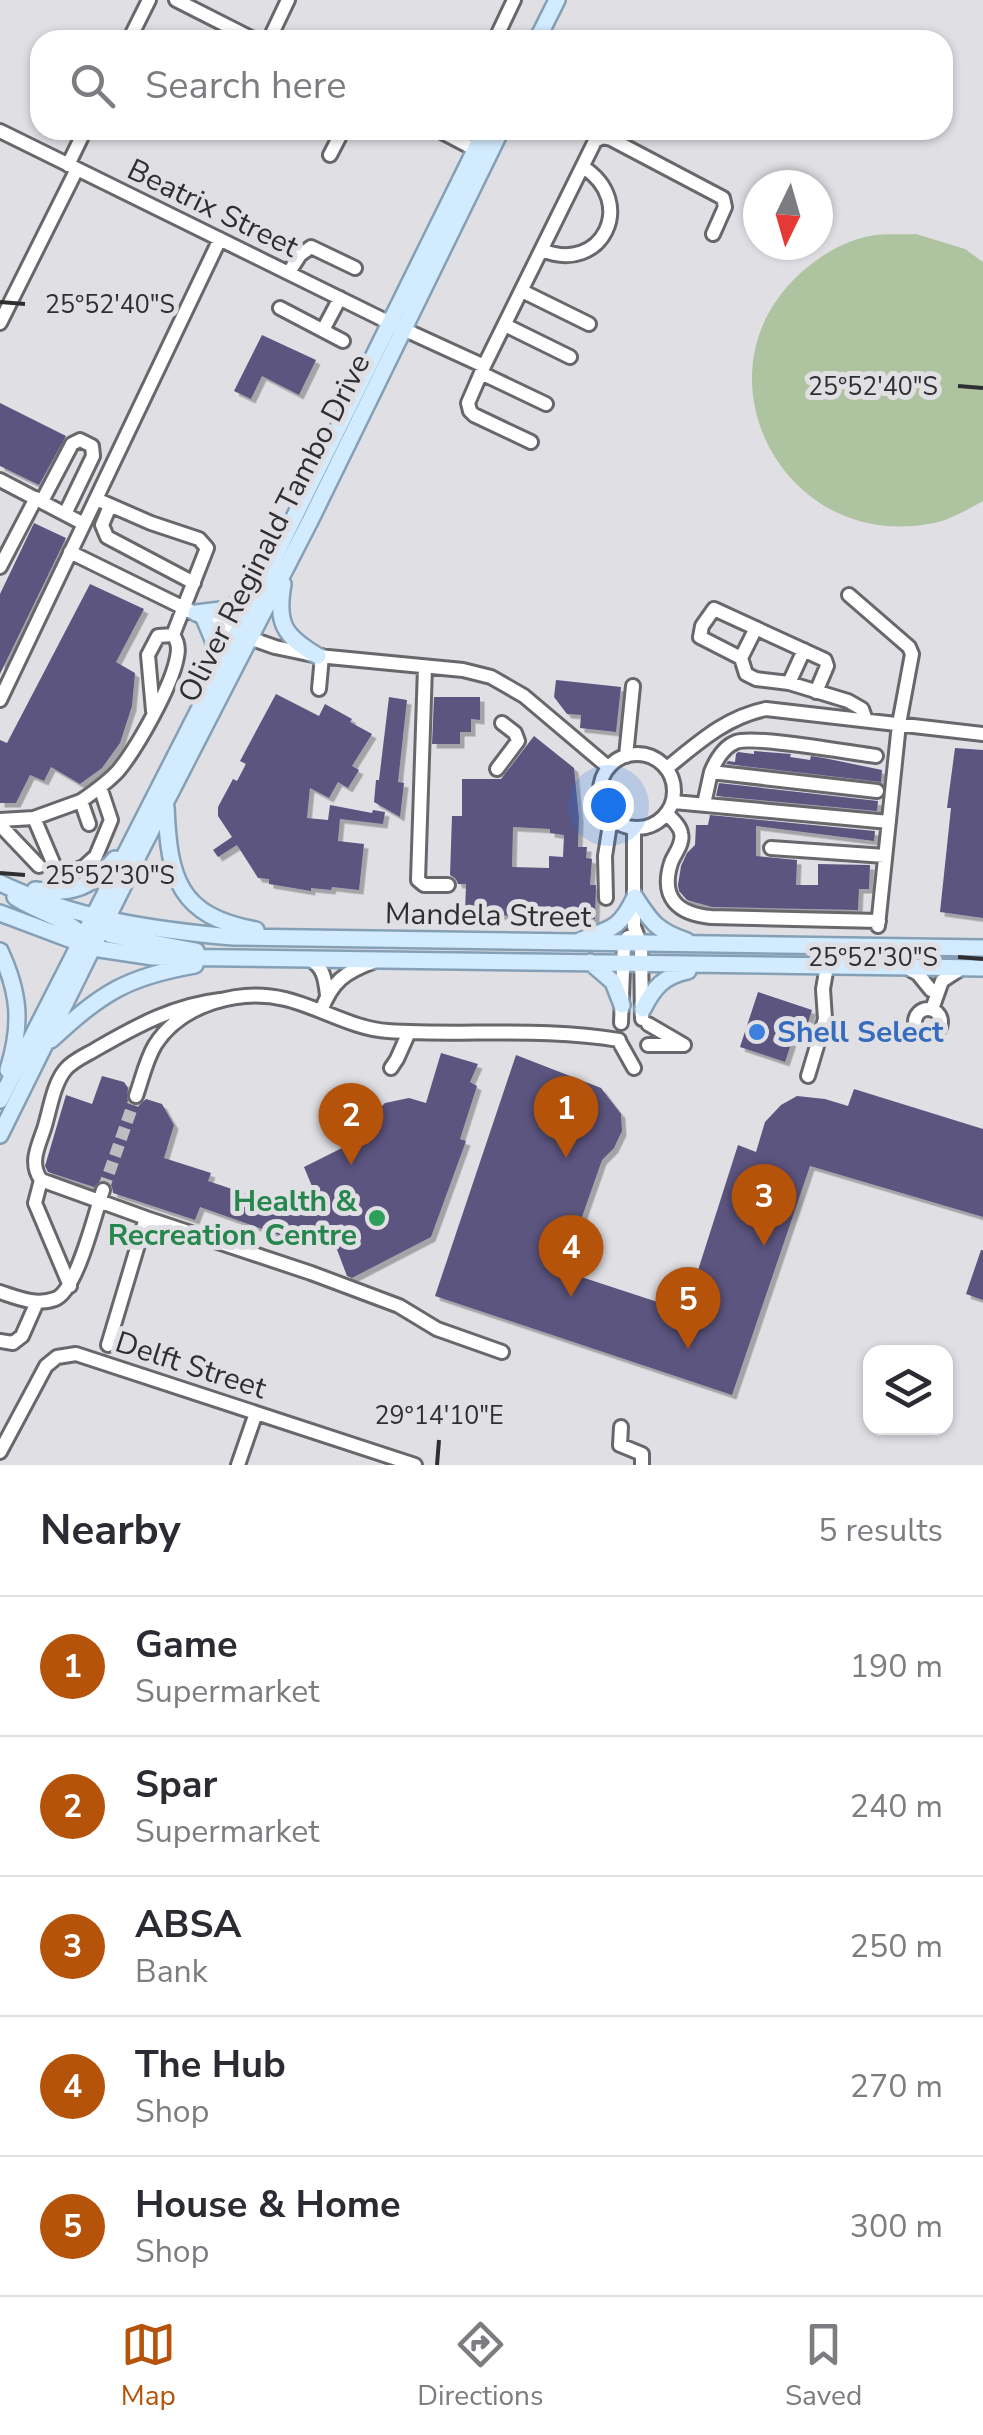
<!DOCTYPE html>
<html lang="en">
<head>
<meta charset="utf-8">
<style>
	body { margin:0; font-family:"Nunito Sans",sans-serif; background:#f7f7f7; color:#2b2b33 }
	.controls { position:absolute; right:30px; bottom:30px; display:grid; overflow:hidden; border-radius:20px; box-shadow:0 2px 8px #0004 }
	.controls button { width:90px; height:90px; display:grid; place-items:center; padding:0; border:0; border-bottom:2px solid #e1e1e2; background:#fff; color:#2b2b33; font:50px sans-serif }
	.compass { position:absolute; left:743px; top:170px; width:90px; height:90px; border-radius:50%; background:#fff; box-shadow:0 2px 8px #0004; rotate:185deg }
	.you { position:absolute; left:608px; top:805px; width:35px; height:35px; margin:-25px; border:8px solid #fff; border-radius:50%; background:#1a73e8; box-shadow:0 0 0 15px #1a73e833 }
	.badge { display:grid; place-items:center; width:65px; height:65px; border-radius:50%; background:#b45309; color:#fff; font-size:32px; font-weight:700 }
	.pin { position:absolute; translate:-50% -82px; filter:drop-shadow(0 2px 5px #0008) }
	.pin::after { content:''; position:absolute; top:52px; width:35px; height:30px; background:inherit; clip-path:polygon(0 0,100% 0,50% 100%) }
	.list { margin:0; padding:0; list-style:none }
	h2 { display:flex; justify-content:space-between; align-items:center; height:130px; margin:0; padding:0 40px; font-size:42px }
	h2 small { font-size:32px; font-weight:400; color:#7c7c81 }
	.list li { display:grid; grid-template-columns:65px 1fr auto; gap:30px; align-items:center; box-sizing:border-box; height:140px; padding:0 40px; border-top:2px solid #e1e1e2 }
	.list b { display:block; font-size:38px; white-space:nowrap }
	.list p { margin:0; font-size:32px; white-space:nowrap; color:#7c7c81 }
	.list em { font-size:32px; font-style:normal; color:#7c7c81 }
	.icon { flex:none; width:55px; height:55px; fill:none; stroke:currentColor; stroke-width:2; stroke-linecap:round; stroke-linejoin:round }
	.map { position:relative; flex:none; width:983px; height:1465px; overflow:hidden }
	.search { position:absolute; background:#fff; box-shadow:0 2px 8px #0004; left:30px; right:30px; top:30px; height:110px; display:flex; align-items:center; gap:25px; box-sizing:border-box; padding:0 35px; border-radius:30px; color:#7c7c81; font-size:38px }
	.sheet { height:830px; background:#fff }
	nav { display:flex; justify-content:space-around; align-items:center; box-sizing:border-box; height:140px; border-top:2px solid #e1e1e2; background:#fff; font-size:28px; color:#7c7c81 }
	nav a { display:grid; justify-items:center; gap:5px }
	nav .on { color:#b45309 }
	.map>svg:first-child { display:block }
	.green { fill:#aec39f }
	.building { fill:#5b5580; fill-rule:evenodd; filter:url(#shadow) }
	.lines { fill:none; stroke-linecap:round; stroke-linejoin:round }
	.minor-tunnel { stroke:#bdbcc0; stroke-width:12; stroke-dasharray:12 6; stroke-linecap:butt }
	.minor-casing { stroke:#68676b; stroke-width:18 }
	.major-casing { stroke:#85a0b6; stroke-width:20 }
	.minor { stroke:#fff; stroke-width:12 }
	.major { stroke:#d2ebfe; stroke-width:15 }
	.ticks { fill:none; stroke:#2f2f31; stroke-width:4 }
	.shop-dot { fill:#3f7fe0; stroke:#e0dfe4; stroke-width:4 }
	.leisure-dot { fill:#2e9e5b; stroke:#e0dfe4; stroke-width:4 }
	.labels { text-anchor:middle; stroke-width:10; stroke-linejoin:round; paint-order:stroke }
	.street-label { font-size:30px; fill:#2f2f31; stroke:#e0dfe4 }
	.shop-label { font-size:30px; font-weight:bold; fill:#366cbe; stroke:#e0dfe4; text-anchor:start }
	.leisure-label { font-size:30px; font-weight:bold; fill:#27864d; stroke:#e0dfe4; text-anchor:end }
	.ticks-label { font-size:25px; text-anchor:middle; fill:#2f2f31; stroke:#e0dfe4; stroke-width:10; stroke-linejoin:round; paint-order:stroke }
</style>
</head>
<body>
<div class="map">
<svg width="983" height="1465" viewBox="0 0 983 1465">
	<defs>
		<filter id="shadow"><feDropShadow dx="4.5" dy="4.5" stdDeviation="0" flood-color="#0004"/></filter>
	</defs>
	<rect width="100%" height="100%" fill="#e0dfe4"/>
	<path class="green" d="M916,234L965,249L983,262V501C968,509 950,520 934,523C780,555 685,364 809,266C826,252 848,240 870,236C885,233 901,235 916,234Z"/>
	<path class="building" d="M262,335L316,360L299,395L262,376L251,399L234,391Z
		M0,403L66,436L39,485L0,466Z
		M34,523L66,538L0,674V594Z
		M90,584L144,609L116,662L135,673L132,706L120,743L102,768L80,784L51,767L44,781L30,775L16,803H0V740L7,743Z
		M556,680L621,687L616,732L580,728L581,715L567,714L554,697Z
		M276,694L319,716L325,704L352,719L350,722L372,734L352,766L359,770L348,788L338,782L329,798L310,788L307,818L328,820L330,805L372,813L373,810L385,812L383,824L340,819L338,841L364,844L359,890L332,887L331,890L311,888V891L269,884V879L258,878L237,845L218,857L213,850L232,837L218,816V807L233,779L237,781L246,764L240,761Z
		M389,697L407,700L398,782L404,783L400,817L374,802L376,780H379Z
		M434,697H480V720L471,719V732H460V744H432Z
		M534,736L574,768L579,818L578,847H587L586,858L592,859L590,885H596L595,919L465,914L466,884H458L456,879L450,875L452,816H462V779H501ZM513,827L550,829V833L564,835L563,857L549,856V868L512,867Z
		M955,748L983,750V918L940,912L951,808H947Z
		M754,751L791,754L790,757L810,760L811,756L824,758L882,770L881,782L726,764L728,761L735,762L736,754L738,752L754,754Z
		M719,783L878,801L877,811L716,796Z
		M710,815L875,831L874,841L756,826V856L797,860L796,885H818V864L870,865L869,889H859L858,910L712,907L687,900L679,891L678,885L681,866L687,853L695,845L696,825H708Z
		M758,992L812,1010L807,1026L798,1023L785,1062L740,1047Z
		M441,1053L478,1064L470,1082L477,1086L460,1139L466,1141L431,1237L352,1278L347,1276L330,1231L302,1243L200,1207L195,1220L113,1193L112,1187L107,1181H100L94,1187L48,1172L45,1166L66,1095L92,1104L102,1076L124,1082L128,1088L127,1099L132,1105H139L146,1099L162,1104L174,1125L164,1158L211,1173L208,1181L283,1206L314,1191L304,1167L362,1138L369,1119L385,1103L409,1098L426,1103Z
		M516,1055L601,1088L621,1114L622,1131L614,1148L602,1160L563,1271L685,1311L738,1145L756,1152L765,1122L781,1105L797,1096L825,1099L848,1106L854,1089L983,1129V1217L810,1166L732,1395L435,1296Z
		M981,1250H983V1300L966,1294Z"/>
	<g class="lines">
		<path class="minor-tunnel" d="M103,1190L136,1096"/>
		<g class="minor-casing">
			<path id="minor" d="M176,0L255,40
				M129,40L149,0
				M269,40L288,0
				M495,40L514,0
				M438,130L480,152
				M0,131L390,323L484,366
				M330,155L343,130
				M68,165L85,130
				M542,250C602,275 638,202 583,167
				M289,272L300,255L311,247L355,268
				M522,291L589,324
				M280,308L343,341
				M0,323L77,169
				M505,325L570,357
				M323,330L340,298
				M481,373L546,404
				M531,442L474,415L470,411L468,403L484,366L595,141L603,137L611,139L723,198L725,207L713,234
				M0,480L84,524
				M42,501L72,444L80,440L92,446L93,456L65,514
				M110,506L102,525L107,537L194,583
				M70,552L235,633L275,647L318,656L463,670L491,677L524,696L608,767
				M0,567L36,498
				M849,595L909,647L912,654L899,724L878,926
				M756,628L741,658L746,674L756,679L789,683L848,701L862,709L866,720
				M741,658L700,637L702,626L714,609L825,660L827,666L816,692
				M425,667L418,880L424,885H448
				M789,683L804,650
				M319,689L322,656
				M0,700L220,239
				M153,711L148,655L158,636L173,635
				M600 791a37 37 0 1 1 74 0a37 37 0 1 1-74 0Z
				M626,756L633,686
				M667,768C698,743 726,717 766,709L983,734
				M497,769L518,741L515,733L502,723
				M711,772C716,760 723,747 736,742C754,735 851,753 876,756
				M81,801C94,792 107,783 118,771C137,748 172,686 177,657C179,648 178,642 173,635L207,548L199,539L151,523L96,499
				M674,802L889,822
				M704,804L711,772L877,791
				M667,814C672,819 680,826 681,833C684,844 674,854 671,863C660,898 678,914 711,917L879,921
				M34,818L57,872L66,874L84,867L96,856L111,820L100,787
				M0,820L34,818L81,801L89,824
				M0,825L39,866
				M634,829V927L641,945L642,1019
				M771,848L885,856
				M606,898L605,856L611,818
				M309,959C324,967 325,979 327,995
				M906,967L918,974L931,990
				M220,1000C175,1005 136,1026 98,1048C87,1055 73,1060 65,1070C53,1085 50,1110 44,1129C38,1147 29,1163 41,1180L146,1218L311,1273L399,1306L437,1329L502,1352
				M915 1022a13 13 0 1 1 26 0a13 13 0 1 1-26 0Z
				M932,1009L942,981L962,968
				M321,1011C332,981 345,972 375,961
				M621,1023L624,944L628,937
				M648,1024L684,1045
				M620,1043L634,1068
				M648,1045H682
				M391,1068L397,1059L409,1032
				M808,1076L825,1019L823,989L827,966
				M136,1096C142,1079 146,1060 155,1045C181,1004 240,988 285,999C319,1007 353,1029 388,1031C464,1036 543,1027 619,1040
				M41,1180L35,1203L70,1286
				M0,1292C18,1298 36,1306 55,1299C77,1291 95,1213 103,1190
				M0,1341L13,1343L22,1336L37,1302
				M108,1345L146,1218
				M621,1427L620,1445L642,1454V1465
				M0,1452L46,1366L57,1357L76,1354L415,1465
				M238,1465L256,1413"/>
		</g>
		<g class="major-casing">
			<path id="major" d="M537,40L557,0
				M283,584C276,624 284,636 318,656
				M196,613L229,609L254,589
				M204,618L214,642L213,670
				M166,807C169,878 178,916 256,930
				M0,883C75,919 152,930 233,937L983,948
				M35,890C72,895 91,888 115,859
				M15,897C38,913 71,918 88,942
				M635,897C651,922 657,931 687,941
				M0,913L93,948L153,957L983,968
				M99,925L111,935L196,951
				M581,940C613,928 620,928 635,897
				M0,951C20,994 22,1025 8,1070
				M590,962L613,982L622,1005
				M643,1009C654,987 664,976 688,971
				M51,1040C102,993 126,977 195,965
				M0,1100L212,684L485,130
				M0,1135L140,852L311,519L501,130"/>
		</g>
		<use href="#minor" class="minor"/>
		<use href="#major" class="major"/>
	</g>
	<path class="ticks" d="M0,302L25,304M958,386L983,388M0,873L25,875M958,957L983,959M437,1465L439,1440"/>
	<circle class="shop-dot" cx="757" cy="1032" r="10"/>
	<circle class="leisure-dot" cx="377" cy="1218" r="10"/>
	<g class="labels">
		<g class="street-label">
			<text transform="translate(213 208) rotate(26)" y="10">Beatrix Street</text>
			<text transform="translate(274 528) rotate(-63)" y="10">Oliver Reginald Tambo Drive</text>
			<text transform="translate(488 915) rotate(1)" y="10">Mandela Street</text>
			<text transform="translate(191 1365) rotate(18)" y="10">Delft Street</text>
		</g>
		<g class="shop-label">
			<text x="777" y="1042">Shell Select</text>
		</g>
		<g class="leisure-label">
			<text x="357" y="1211">Health &amp;<tspan x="357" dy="34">Recreation Centre</tspan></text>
		</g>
	</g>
	<g class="ticks-label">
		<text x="110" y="313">25°52'40"S</text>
		<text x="873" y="395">25°52'40"S</text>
		<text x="110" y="884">25°52'30"S</text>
		<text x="873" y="966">25°52'30"S</text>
		<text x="439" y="1424">29°14'10"E</text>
	</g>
</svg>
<div class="controls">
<button><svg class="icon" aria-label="layers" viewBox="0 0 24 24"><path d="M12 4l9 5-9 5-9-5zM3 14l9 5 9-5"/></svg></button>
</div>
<svg class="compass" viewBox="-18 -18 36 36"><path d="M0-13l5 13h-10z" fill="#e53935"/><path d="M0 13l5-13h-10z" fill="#7c7c81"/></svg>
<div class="you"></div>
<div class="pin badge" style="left:566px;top:1158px">1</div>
<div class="pin badge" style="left:351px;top:1165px">2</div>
<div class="pin badge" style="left:764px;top:1246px">3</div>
<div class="pin badge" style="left:571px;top:1297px">4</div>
<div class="pin badge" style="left:688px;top:1349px">5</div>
<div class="search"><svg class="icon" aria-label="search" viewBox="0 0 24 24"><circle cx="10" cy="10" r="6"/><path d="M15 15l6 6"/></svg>Search here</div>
</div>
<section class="sheet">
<h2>Nearby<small>5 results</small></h2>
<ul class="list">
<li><span class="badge">1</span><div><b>Game</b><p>Supermarket</p></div><em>190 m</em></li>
<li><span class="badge">2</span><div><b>Spar</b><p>Supermarket</p></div><em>240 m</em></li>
<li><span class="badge">3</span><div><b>ABSA</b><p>Bank</p></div><em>250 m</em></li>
<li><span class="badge">4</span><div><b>The Hub</b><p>Shop</p></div><em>270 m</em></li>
<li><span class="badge">5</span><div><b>House &amp; Home</b><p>Shop</p></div><em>300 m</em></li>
</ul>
</section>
<nav>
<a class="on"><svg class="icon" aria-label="map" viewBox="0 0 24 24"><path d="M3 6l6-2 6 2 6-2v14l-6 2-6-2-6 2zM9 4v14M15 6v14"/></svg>Map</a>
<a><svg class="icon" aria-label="directions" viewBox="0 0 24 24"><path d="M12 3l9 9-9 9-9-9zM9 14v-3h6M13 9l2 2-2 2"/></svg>Directions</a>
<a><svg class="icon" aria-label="saved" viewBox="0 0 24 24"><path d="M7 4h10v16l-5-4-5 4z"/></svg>Saved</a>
</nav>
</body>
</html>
